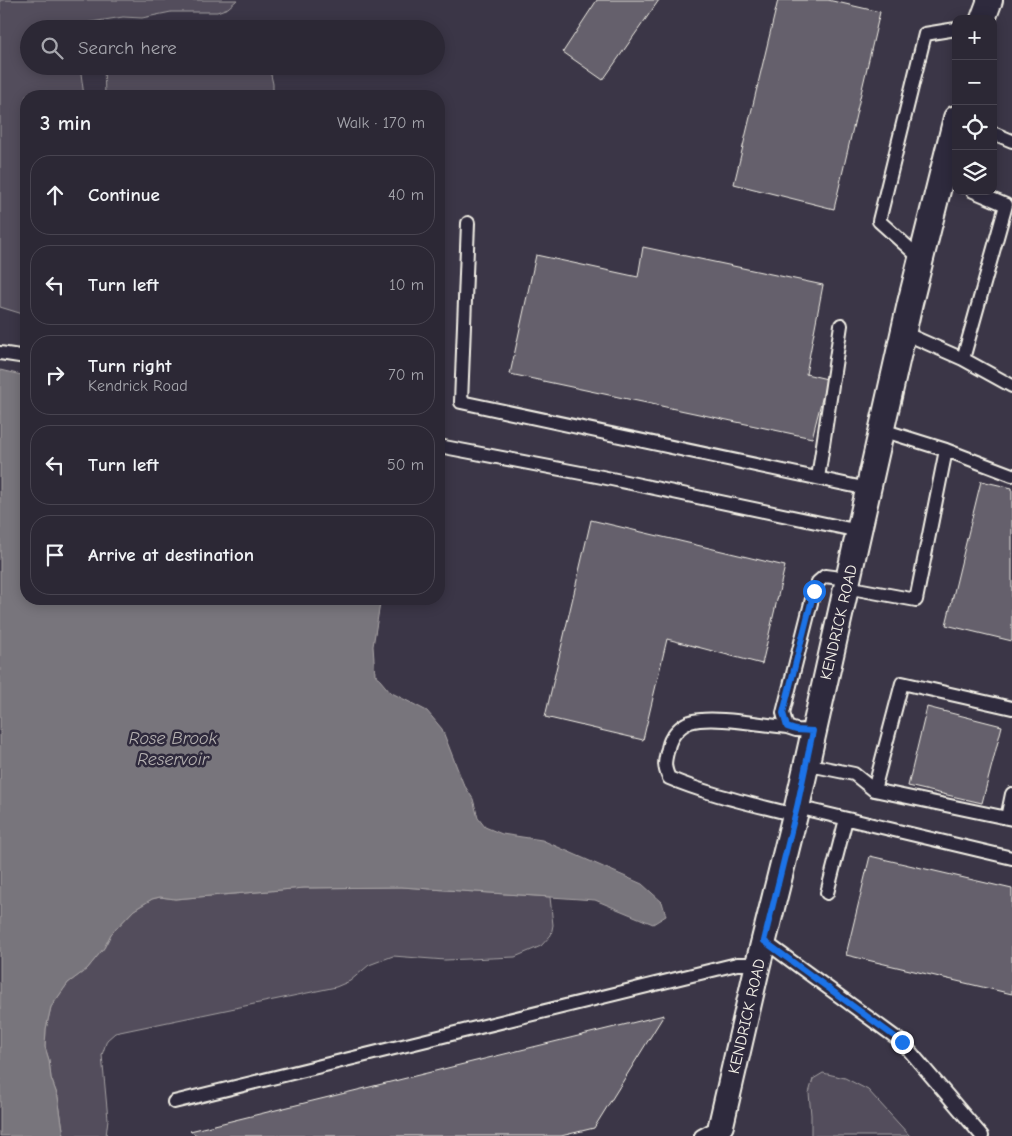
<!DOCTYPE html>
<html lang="en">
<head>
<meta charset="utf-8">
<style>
	body { margin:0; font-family:"Comic Neue",sans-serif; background:#34303d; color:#f1f3f6 }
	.controls { position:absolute; right:15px; top:15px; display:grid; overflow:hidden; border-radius:10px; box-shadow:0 2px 12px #0003 }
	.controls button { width:45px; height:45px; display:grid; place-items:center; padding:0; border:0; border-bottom:1px solid #484450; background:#2c2835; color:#f1f3f6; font:25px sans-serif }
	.stop { position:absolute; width:15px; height:15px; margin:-11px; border:4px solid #1a73e8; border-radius:50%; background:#fff }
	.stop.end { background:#1a73e8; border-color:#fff; box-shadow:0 1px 5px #0008 }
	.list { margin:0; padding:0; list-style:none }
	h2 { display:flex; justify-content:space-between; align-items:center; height:65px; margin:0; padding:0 20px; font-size:21px }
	h2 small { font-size:16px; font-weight:400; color:#a6a6ad }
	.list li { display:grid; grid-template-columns:32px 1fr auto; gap:15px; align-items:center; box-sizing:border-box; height:80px; margin:0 10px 10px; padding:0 10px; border:1px solid #484450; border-radius:20px }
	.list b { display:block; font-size:19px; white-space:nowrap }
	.list p { margin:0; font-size:16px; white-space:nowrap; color:#a6a6ad }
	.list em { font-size:16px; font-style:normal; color:#a6a6ad }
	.icon { flex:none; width:28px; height:28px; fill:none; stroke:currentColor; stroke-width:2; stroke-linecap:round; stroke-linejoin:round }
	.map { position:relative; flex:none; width:1012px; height:1136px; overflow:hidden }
	.search { position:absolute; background:#2c2835; box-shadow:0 2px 12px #0003; left:20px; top:20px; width:425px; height:55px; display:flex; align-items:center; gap:12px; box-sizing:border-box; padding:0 18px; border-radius:28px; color:#a6a6ad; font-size:19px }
	.panel { position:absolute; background:#2c2835; box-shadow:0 2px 12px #0003; left:20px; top:90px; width:425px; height:515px; border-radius:20px }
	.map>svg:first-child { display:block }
	.green { fill:#534e5c; stroke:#a4a0a2 }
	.water { fill:#78747b; stroke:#aaa6a7 }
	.building { fill:#65616c; stroke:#f4f1e8 }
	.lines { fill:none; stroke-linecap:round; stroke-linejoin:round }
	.lane-casing { stroke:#f4f1e8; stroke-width:16 }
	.street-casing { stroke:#f4f1e8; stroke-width:28 }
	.lane { stroke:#2f2a3d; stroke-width:12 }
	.street { stroke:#2f2a3d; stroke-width:24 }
	.route { stroke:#1a73e8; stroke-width:6 }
	.labels { text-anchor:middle; stroke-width:5; stroke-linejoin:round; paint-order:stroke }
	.street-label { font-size:16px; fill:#f4f1e8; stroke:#2f2a3d }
	.water-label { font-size:18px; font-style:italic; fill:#b6b2b2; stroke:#2f2a3d }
</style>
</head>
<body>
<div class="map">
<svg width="1012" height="1136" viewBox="0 0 1012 1136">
	<rect width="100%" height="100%" fill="#3b3647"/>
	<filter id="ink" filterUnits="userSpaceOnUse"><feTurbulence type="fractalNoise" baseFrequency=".02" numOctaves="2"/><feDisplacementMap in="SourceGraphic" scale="10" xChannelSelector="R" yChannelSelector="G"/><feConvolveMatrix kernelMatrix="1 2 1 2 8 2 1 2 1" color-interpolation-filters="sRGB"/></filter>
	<g filter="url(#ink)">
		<path class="green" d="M0,0H237L228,8L217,12H171L142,18L123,17L85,23L78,27V29H29V66H80L84,96H26V315L0,307Z
			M243,22L255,23L264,29H174L198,25Z
			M104,66H269L273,84V96H105Z
			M401,887L550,897L553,925L551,935L541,946L515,957L445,960L393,956L369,965L350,981L336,987L115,1033L107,1040L102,1055L108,1119L106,1136H64L58,1097L51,1078L49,1060L45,1047L46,1029L51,1007L68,983L87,969L104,948L111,934L134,910L152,899L160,897L175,899L304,888Z
			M823,1073L845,1078L868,1090L910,1136H811V1115L809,1093L813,1079Z"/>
		<path class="water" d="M0,370L26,376V599H377L380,604L373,646L375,674L390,692L427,711L442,729L463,783L473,799L478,818L485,827L502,834L542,840L642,884L662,902L666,916L653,924L595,900L401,887L304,888L175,899L160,897L152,899L134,910L111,934L104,948L87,969L68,983L51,1007L46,1029L45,1047L49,1060L51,1078L58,1097L64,1136H0Z"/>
		<path class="building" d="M597,0H659L603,80L563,52Z
			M778,0H828L880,12L834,209L734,184Z
			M643,247L823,285L806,374L827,379L812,438L510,374L536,255L638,277Z
			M981,481L1012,488V641L946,625Z
			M591,520L785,566L762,664L667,639L643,740L545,717Z
			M927,707L1002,726L982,803L908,786Z
			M870,856L1012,889V994L846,955Z
			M664,1015L594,1128L561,1136H198L190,1131Z"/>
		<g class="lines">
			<g class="lane-casing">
				<path id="lane" d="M993,133L1012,141
					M468,223L461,402L868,489
					M921,259L879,221L925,34L956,29
					M904,333L963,359L1012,386
					M0,353L26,357
					M963,359L1006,205L973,191
					M439,446L602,477L859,531
					M946,450L1012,475
					M818,478L841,325
					M846,587L916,600L946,450L882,430
					M787,727C763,725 711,715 690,722C679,726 670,737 668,748C665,761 663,765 669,778C709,795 753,804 795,815
					M813,731L796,730L787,727L783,713L814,591L818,582L825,576L848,579
					M805,764L854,774L874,790L1012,819
					M874,790L902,683L1012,708
					M797,807L1012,858
					M1007,818L1012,794
					M827,893L846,819
					M764,941L902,1042L982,1136
					M174,1102L737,964H758
					M701,1136L721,1125L722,1131"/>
			</g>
			<g class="street-casing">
				<path id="street" d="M983,19L990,0
					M721,1125L758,964L797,807L910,303L956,118"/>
			</g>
			<use href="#lane" class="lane"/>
			<use href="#street" class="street"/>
		</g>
	</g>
	<g class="lines" filter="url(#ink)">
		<path class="route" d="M814,591L783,713L787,727L796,730L813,731L797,807L764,941L902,1042"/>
	</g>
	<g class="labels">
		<g class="street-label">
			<text transform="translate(838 622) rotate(-77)" y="6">KENDRICK ROAD</text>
			<text transform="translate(746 1016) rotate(-77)" y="6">KENDRICK ROAD</text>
		</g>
		<g class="water-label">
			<text x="173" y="744">Rose Brook<tspan x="173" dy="21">Reservoir</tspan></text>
		</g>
	</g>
</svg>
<div class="controls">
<button>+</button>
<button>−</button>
<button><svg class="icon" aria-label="locate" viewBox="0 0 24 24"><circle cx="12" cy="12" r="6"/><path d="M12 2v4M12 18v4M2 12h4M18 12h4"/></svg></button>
<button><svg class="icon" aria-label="layers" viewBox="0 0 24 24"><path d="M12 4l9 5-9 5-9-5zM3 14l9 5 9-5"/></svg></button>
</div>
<div class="stop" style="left:814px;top:591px"></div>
<div class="stop end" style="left:902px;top:1042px"></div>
<div class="search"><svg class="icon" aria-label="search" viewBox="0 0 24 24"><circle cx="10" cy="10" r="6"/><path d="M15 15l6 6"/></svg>Search here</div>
<section class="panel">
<h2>3 min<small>Walk · 170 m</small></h2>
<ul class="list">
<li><svg class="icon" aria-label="ahead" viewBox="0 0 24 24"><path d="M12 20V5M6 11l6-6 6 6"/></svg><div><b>Continue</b></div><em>40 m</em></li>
<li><svg class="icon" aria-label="left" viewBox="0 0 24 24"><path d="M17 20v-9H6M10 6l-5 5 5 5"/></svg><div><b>Turn left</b></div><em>10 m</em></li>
<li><svg class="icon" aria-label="right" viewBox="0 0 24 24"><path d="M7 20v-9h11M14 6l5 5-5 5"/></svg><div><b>Turn right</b><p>Kendrick Road</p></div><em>70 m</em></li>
<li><svg class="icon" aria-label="left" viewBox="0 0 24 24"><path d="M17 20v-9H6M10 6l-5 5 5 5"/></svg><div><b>Turn left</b></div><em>50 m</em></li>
<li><svg class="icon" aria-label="arrive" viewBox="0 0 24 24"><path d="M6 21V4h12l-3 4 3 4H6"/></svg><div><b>Arrive at destination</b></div></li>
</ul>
</section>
</div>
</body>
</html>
